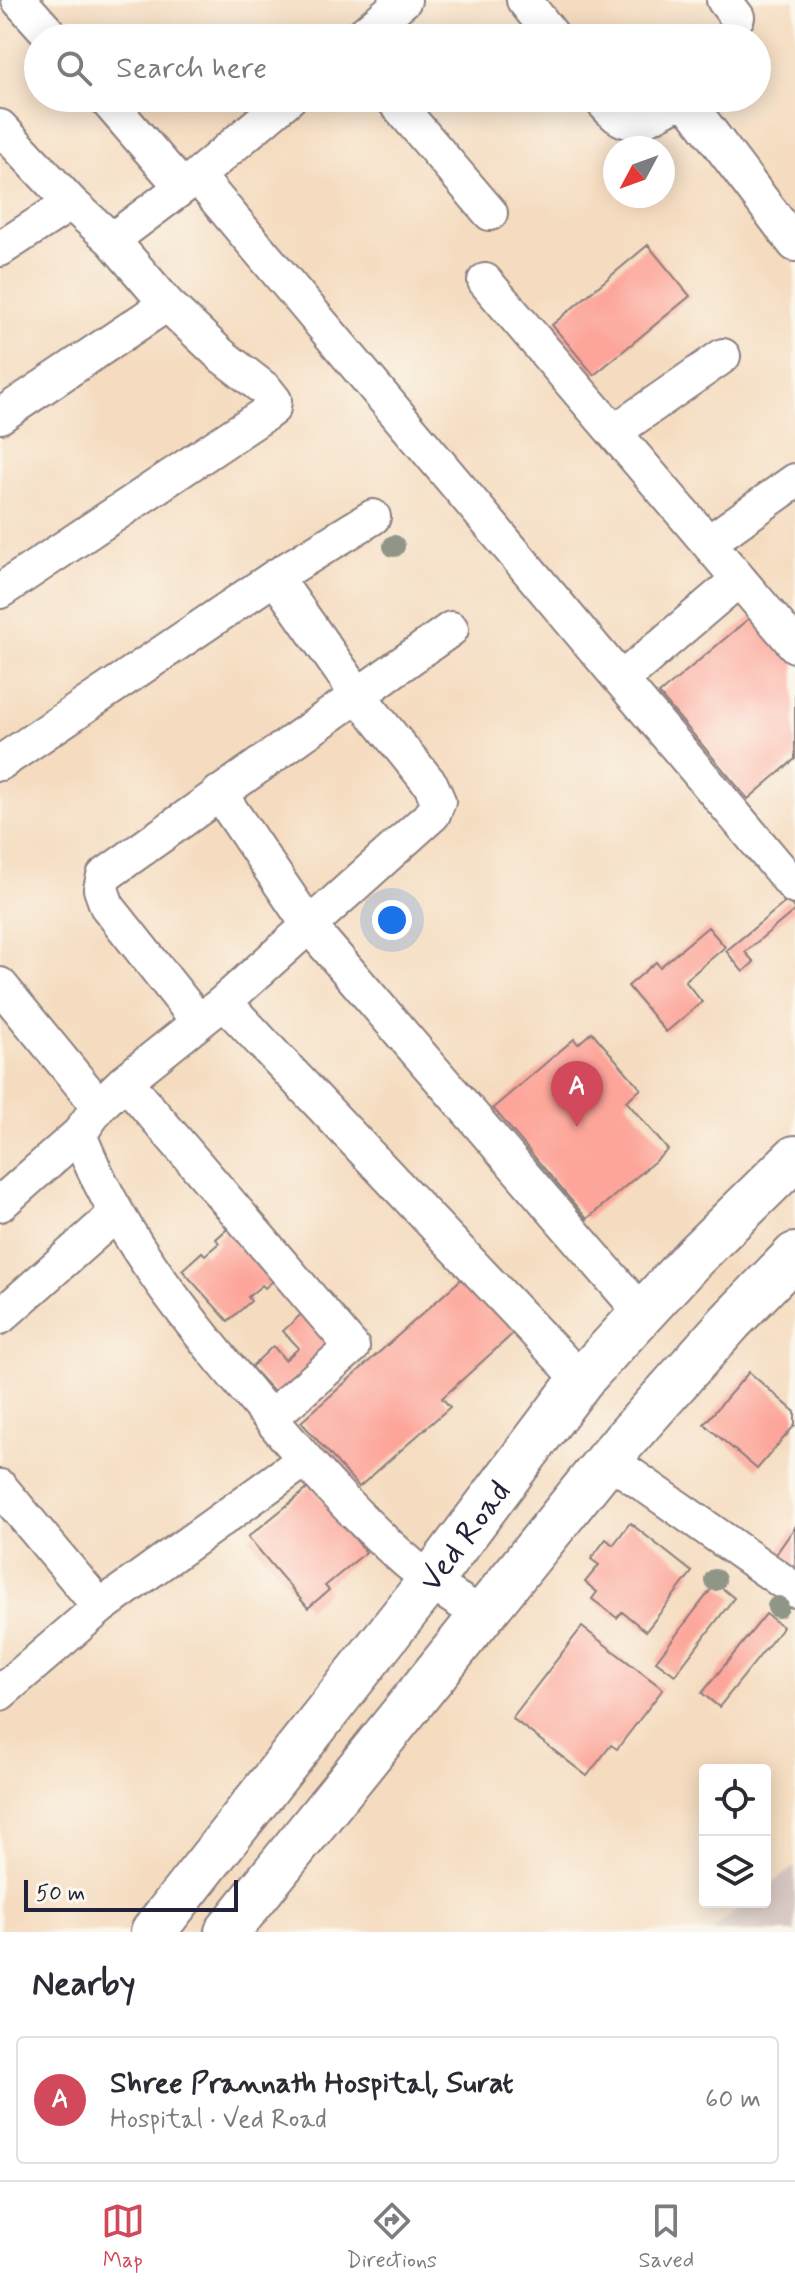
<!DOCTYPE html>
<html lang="en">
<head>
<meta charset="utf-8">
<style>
	body { margin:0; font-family:Mynerve,sans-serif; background:#f2f2f3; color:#2b2b33 }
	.controls { position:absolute; right:24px; bottom:24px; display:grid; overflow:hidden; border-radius:8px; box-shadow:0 4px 20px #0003 }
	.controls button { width:72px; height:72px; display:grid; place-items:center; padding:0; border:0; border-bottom:2px solid #e1e1e2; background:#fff; color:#2b2b33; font:40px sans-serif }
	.compass { position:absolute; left:603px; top:136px; width:72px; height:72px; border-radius:50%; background:#fff; box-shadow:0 4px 20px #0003; rotate:229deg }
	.scale { position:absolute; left:24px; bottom:20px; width:214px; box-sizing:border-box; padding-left:8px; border:4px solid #22223b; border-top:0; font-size:22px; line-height:28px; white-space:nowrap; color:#22223b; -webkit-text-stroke:6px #fbf7ec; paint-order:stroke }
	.you { position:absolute; left:392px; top:920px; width:28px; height:28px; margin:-20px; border:6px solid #fff; border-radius:50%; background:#1a73e8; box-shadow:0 0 0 12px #1a73e833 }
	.badge { display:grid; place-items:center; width:52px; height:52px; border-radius:50%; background:#d1495b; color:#fff; font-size:26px; font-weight:700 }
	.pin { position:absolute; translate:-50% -66px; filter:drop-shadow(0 2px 4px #0008) }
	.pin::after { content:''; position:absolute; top:42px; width:28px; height:24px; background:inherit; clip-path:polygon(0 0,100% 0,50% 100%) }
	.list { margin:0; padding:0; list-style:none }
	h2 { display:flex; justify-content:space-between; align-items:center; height:104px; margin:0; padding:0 32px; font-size:34px }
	h2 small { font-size:26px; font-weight:400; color:#7c7c81 }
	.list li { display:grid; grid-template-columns:52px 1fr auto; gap:24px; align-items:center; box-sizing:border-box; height:128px; margin:0 16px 16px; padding:0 16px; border:2px solid #e1e1e2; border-radius:8px }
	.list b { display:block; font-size:30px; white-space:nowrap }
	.list p { margin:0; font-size:26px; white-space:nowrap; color:#7c7c81 }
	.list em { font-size:26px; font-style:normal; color:#7c7c81 }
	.icon { flex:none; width:44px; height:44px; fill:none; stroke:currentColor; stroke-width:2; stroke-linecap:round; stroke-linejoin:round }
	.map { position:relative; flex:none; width:795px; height:1932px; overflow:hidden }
	.search { position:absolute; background:#fff; box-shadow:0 4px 20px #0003; left:24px; right:24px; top:24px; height:88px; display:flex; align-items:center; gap:20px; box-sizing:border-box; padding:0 28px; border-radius:44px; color:#7c7c81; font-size:30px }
	.sheet { height:248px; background:#fff }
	nav { display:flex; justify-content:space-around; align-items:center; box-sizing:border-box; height:112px; border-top:2px solid #e1e1e2; background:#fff; font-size:22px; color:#7c7c81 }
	nav a { display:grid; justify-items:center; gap:4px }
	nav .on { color:#d1495b }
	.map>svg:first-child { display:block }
	.industrial { fill:#d1c0bc }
	.building { fill:#fda59a }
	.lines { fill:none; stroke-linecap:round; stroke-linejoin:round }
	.street-casing { stroke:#8c7f7e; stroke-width:38 }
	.secondary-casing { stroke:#8c7f7e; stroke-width:48 }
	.street { stroke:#fff; stroke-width:34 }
	.secondary { stroke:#fff; stroke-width:44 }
	.tree { fill:#909687 }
	.labels { text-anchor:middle; stroke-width:6; stroke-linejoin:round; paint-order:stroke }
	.street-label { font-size:32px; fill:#22223b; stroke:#fbf7ec }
</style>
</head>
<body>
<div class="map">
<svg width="795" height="1932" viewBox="0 0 795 1932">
	<rect width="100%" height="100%" fill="#fbf7ec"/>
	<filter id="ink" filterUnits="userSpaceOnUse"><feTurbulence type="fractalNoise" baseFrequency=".0125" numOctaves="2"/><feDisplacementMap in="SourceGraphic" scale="16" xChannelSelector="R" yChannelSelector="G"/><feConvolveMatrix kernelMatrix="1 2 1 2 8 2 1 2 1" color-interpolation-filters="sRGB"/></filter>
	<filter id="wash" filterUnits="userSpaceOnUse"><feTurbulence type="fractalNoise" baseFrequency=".006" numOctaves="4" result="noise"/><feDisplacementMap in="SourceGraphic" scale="32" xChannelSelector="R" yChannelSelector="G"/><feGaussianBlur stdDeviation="1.8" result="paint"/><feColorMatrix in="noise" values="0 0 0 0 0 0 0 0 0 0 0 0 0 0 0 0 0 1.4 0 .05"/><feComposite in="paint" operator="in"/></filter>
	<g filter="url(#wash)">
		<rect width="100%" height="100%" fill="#f5dcc0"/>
		<path class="industrial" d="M795,1866V1932H709L748,1902H765V1889Z"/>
		<g id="blocks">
			<path class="building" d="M648,245L690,296L594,375L552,325Z
				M759,610L795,653V759L748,799L659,694Z
				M788,900L795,910L745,952L754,962L743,972L726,951Z
				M708,927L725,947L685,981L702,1002L666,1032L628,986L656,962L660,967Z
				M592,1032L641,1089L626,1101L668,1150L587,1219L493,1108L574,1039L578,1044Z
				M234,1223L280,1275L265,1288L262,1285L248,1297L251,1301L228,1321L182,1270L202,1252L205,1255L219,1243L216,1239Z
				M467,1274L518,1329L442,1398L450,1407L359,1487L301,1422Z
				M308,1308L343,1346L282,1401L251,1367L273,1346L285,1360L299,1348L283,1331Z
				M749,1372L795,1412V1425L757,1469L704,1424Z
				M311,1486L366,1552L325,1586L329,1590L308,1608L248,1537Z
				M630,1523L692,1572L646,1631L622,1612L617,1618L592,1599L597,1592L585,1582L599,1565L591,1559L606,1539L613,1545Z
				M795,1527V1575L772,1560Z
				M716,1583L734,1598L675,1675L656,1661Z
				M766,1614L783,1627L719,1707L702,1693Z
				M582,1627L663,1689L617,1749L611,1745L587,1776L512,1718Z"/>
		</g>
	</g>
	<g filter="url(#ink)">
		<use href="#blocks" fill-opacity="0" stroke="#8c7f7e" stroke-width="2"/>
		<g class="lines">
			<g class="street-casing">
				<path id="street" d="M19,0L53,38
					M524,0L554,38
					M724,0L737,17
					M359,38L404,0
					M105,98L182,187
					M392,98L490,213
					M600,98C630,136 640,121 677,102L692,108L795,244
					M0,127L71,203L112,240L167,304L222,356L266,390L274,400L273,408L265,414L0,591
					M197,176L795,887
					M112,240L197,176L289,98
					M0,249L71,203
					M485,281L795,645
					M0,416L167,304
					M614,432L723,356
					M708,543L795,481
					M621,680L739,579
					M0,763L275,577L373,517
					M219,793L310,927L641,1312
					M0,985L99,1106
					M224,1002L581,1380
					M199,1022L107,906L101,889L104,876L451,629
					M125,1081L352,1347L270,1418
					M79,1134C114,1226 177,1307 240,1382C298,1452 356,1522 428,1579C445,1593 465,1604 484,1616
					M0,1204L79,1134L99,1106L125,1081L224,1002L433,814L438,801L431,785L358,695L275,577
					M0,1317L116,1214
					M608,1459L795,1590
					M0,1487L100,1607
					M0,1693L100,1607L304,1460"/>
			</g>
			<g class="secondary-casing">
				<g id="secondary">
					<path id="s1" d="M153,1932L430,1581L581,1380L694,1257L795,1158"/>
					<path d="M227,1932L608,1459L730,1322L795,1255"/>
				</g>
			</g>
			<use href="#street" class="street"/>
			<use href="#secondary" class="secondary"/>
		</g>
		<g class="tree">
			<circle cx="394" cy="546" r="11"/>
			<circle cx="715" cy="1580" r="11"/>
			<circle cx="778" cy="1607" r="11"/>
		</g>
	</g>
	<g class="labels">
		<g class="street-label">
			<text dy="11" stroke="none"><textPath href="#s1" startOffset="504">Ved Road</textPath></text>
		</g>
	</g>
</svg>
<div class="controls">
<button><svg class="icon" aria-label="locate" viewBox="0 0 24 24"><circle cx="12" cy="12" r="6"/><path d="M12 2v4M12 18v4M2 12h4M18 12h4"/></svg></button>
<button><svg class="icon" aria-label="layers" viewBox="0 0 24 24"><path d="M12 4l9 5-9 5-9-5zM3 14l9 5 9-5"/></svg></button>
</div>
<svg class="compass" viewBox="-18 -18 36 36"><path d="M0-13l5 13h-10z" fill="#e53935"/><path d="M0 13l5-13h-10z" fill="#7c7c81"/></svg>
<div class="scale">50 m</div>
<div class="you"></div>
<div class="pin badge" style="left:577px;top:1127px">A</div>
<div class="search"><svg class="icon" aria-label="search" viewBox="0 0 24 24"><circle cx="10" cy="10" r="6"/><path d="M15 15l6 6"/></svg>Search here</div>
</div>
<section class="sheet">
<h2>Nearby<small></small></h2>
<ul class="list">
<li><span class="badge">A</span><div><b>Shree Prannath Hospital, Surat</b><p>Hospital · Ved Road</p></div><em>60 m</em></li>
</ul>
</section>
<nav>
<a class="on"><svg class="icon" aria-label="map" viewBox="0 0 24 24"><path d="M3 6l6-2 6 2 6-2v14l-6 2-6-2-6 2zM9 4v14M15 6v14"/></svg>Map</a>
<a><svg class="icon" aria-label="directions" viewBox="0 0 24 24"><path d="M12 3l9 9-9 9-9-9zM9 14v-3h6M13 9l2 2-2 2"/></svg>Directions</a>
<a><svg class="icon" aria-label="saved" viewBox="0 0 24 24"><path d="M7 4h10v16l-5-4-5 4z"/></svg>Saved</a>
</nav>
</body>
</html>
